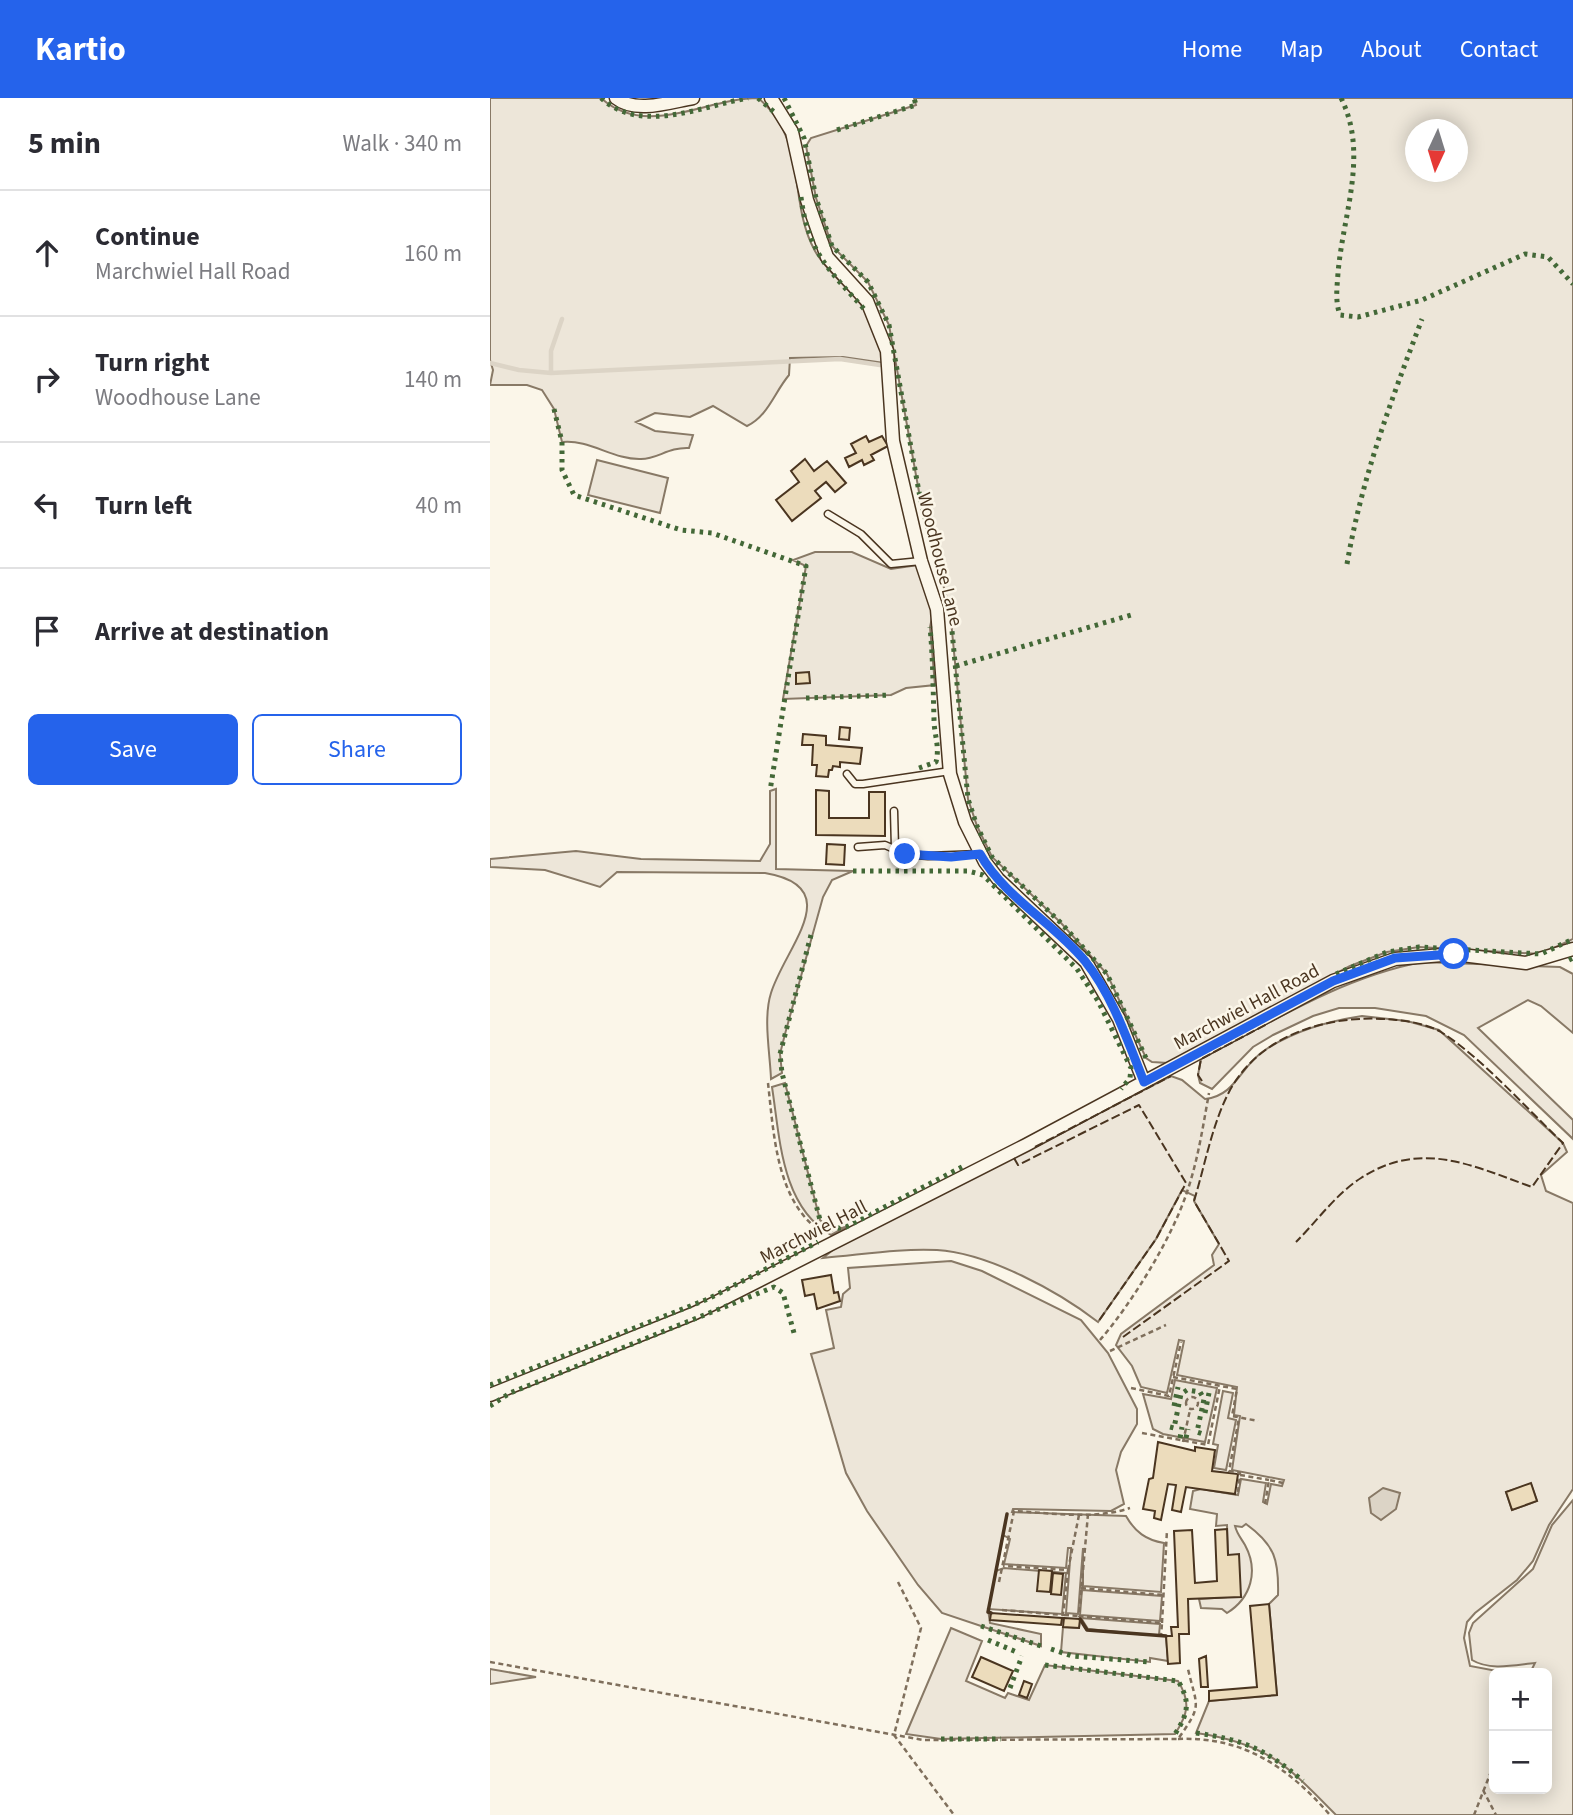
<!DOCTYPE html>
<html lang="en">
<head>
<meta charset="utf-8">
<style>
	body { margin:0; font-family:"Source Sans 3",sans-serif; background:#f2f2f3; color:#2b2b33 }
	.controls { position:absolute; right:21px; bottom:21px; display:grid; overflow:hidden; border-radius:10px; box-shadow:0 4px 18px #0003 }
	.controls button { width:63px; height:63px; display:grid; place-items:center; padding:0; border:0; border-bottom:2px solid #e1e1e2; background:#fff; color:#2b2b33; font:35px sans-serif }
	.compass { position:absolute; left:915px; top:21px; width:63px; height:63px; border-radius:50%; background:#fff; box-shadow:0 4px 18px #0003; rotate:184deg }
	.stop { position:absolute; width:21px; height:21px; margin:-16px; border:5px solid #2563eb; border-radius:50%; background:#fff }
	.stop.end { background:#2563eb; border-color:#fff; box-shadow:0 2px 7px #0008 }
	.list { margin:0; padding:0; list-style:none }
	h2 { display:flex; justify-content:space-between; align-items:center; height:91px; margin:0; padding:0 28px; font-size:30px }
	h2 small { font-size:23px; font-weight:400; color:#7c7c81 }
	.list li { display:grid; grid-template-columns:46px 1fr auto; gap:21px; align-items:center; box-sizing:border-box; height:126px; padding:0 28px; border-top:2px solid #e1e1e2 }
	.list b { display:block; font-size:26px; white-space:nowrap }
	.list p { margin:0; font-size:23px; white-space:nowrap; color:#7c7c81 }
	.list em { font-size:23px; font-style:normal; color:#7c7c81 }
	.actions { display:flex; gap:14px; padding:21px 28px }
	.actions a { flex:1; padding:16px 0; border:2px solid #2563eb; border-radius:10px; text-align:center; font-size:24px; color:#2563eb }
	.actions .main { background:#2563eb; color:#fff }
	.icon { flex:none; width:38px; height:38px; fill:none; stroke:currentColor; stroke-width:2; stroke-linecap:round; stroke-linejoin:round }
	.map { position:relative; flex:none; width:1083px; height:1717px; overflow:hidden }
	header { display:flex; align-items:center; gap:42px; box-sizing:border-box; height:98px; padding:0 35px; background:#2563eb; color:#fff }
	header strong { font-size:33px }
	nav { display:flex; gap:38px; margin-inline-start:auto; font-size:24px }
	main { display:flex }
	aside { flex:1; background:#fff }
	.map>svg:first-child { display:block }
	.green { fill:#ede6d9; stroke:#887966; stroke-width:2; fill-rule:evenodd }
	.water { fill:#dcd4c6; stroke:#887966; stroke-width:2 }
	.lines { fill:none; stroke-linecap:round; stroke-linejoin:round }
	.stream { stroke:#dcd4c6; stroke-width:4.5 }
	.building { fill:#ecdcbc; stroke:#4a3520; stroke-width:2 }
	.service-casing { stroke:#4a3520; stroke-width:9 }
	.minor-casing { stroke:#4a3520; stroke-width:15 }
	.path { stroke:#7f6f5c; stroke-width:2.5; stroke-dasharray:5 3.5; stroke-linecap:butt }
	.service { stroke:#fbf6e9; stroke-width:6 }
	.minor { stroke:#fbf6e9; stroke-width:12 }
	.hedge { stroke:#436837; stroke-width:5; stroke-dasharray:3.5 5; stroke-linecap:butt }
	.fence { stroke:#4a3520; stroke-width:2; stroke-dasharray:9 3.5; stroke-linecap:butt }
	.wall { stroke:#4a3520; stroke-width:3.5 }
	.route { stroke:#2563eb; stroke-width:9 }
	.labels { text-anchor:middle; stroke-width:5; stroke-linejoin:round; paint-order:stroke }
	.street-label { font-size:19px; fill:#4a3520; stroke:#fbf6e9 }
</style>
</head>
<body>
<header>
<strong>Kartio</strong>
<nav><a>Home</a><a>Map</a><a>About</a><a>Contact</a></nav>
</header>
<main>
<aside>
<h2>5 min<small>Walk · 340 m</small></h2>
<ul class="list">
<li><svg class="icon" aria-label="ahead" viewBox="0 0 24 24"><path d="M12 20V5M6 11l6-6 6 6"/></svg><div><b>Continue</b><p>Marchwiel Hall Road</p></div><em>160 m</em></li>
<li><svg class="icon" aria-label="right" viewBox="0 0 24 24"><path d="M7 20v-9h11M14 6l5 5-5 5"/></svg><div><b>Turn right</b><p>Woodhouse Lane</p></div><em>140 m</em></li>
<li><svg class="icon" aria-label="left" viewBox="0 0 24 24"><path d="M17 20v-9H6M10 6l-5 5 5 5"/></svg><div><b>Turn left</b></div><em>40 m</em></li>
<li><svg class="icon" aria-label="arrive" viewBox="0 0 24 24"><path d="M6 21V4h12l-3 4 3 4H6"/></svg><div><b>Arrive at destination</b></div></li>
</ul>
<div class="actions"><a class="main">Save</a><a>Share</a></div>
</aside>
<div class="map">
<svg width="1083" height="1717" viewBox="0 0 1083 1717">
	<rect width="100%" height="100%" fill="#fbf6e9"/>
	<path class="green" d="M0,0H111C156,41 217,0 268,0C319,42 297,102 325,153C338,176 363,192 377,215C386,230 390,248 394,265L353,259L300,260L299,277C284,295 278,318 257,328L223,308L200,319L165,315L146,324L165,333L203,337L199,350C178,349 168,361 151,361C123,362 100,341 72,344L64,311L52,292L37,287H0L3,272L0,262Z
		M424,0H1083V841L1051,856L929,849L897,854L860,868L678,965L662,964L656,960L617,876L571,825L502,759L487,728L478,701L460,512L431,405L399,227L378,184L342,148L326,100L316,48L321,40L426,7ZM926,32H968V74H926Z
		M107,362L178,380L170,415L98,397Z
		M325,454H362L401,471L428,467L443,515L440,529L445,587L416,590L401,597L293,601L316,468L303,462Z
		M286,691V771L363,773L342,782L333,799L295,936L290,956L292,975L281,981C280,955 273,920 281,895C295,849 358,789 275,775L127,774L110,789L55,772L0,769V761L86,753L151,761L270,763L280,746V693Z
		M932,864L1070,869L1083,876V935L1051,908L1038,902L988,930L1083,1022V1041L974,937L936,918L885,910H849L823,918L783,937L763,949L722,991L710,985L708,977L711,961C781,924 853,879 932,864Z
		M872,918L917,923L949,932L1073,1045L1077,1054L1051,1077L1056,1093L1083,1105V1391L1059,1427L1043,1463L1027,1482L985,1515L977,1524L974,1540L980,1568L1012,1574L1042,1571L1045,1565C1025,1567 1000,1573 982,1562L979,1535L983,1525L1043,1471L1062,1427L1083,1402V1717H846C798,1668 777,1645 706,1635L719,1603L787,1597L779,1506L788,1497C789,1462 785,1447 756,1426L752,1429L745,1428C747,1436 751,1440 755,1447C769,1473 761,1500 737,1515L732,1511L711,1510L709,1501L751,1498L738,1457L737,1427L726,1428L727,1416L700,1411L703,1393L711,1391L748,1397L751,1381L776,1385L773,1404L777,1406L781,1386L792,1388L794,1382L742,1372L750,1318L744,1317L747,1289L687,1277L694,1243L689,1242L677,1295L651,1289L642,1268L626,1247L631,1236L724,1167L722,1157L729,1146L704,1103L705,1098L692,1092L666,1141L608,1224C568,1193 498,1155 447,1152C410,1150 370,1157 333,1160L344,1151L681,978L692,982L715,1001C746,998 751,967 775,952C804,933 838,923 872,918ZM1041,1386L1047,1403L1022,1412L1016,1394ZM1004,1575H1057V1691H1004Z
		M295,985L330,1122L341,1131L356,1129L341,1137C291,1108 290,1040 282,989Z
		M461,1163L492,1173L591,1222L618,1255L647,1311V1326L631,1354L626,1372L634,1406L621,1413L523,1411L522,1414L636,1418C645,1434 656,1442 674,1445L671,1494L593,1488V1450L588,1516L576,1515L581,1450H578L576,1470L514,1466L520,1441L513,1437L506,1473L514,1470L576,1475L572,1516L498,1511L500,1525L551,1536V1548L452,1515L428,1487L377,1413L356,1375L321,1256L344,1250L336,1212L351,1209L353,1196L360,1190L358,1170Z
		M685,1282L727,1290L715,1344L673,1336L663,1331L653,1296L681,1301Z
		M733,1293L743,1295L738,1320L746,1322L736,1372L724,1370L728,1347L723,1346Z
		M592,1492L672,1498L670,1523L590,1517Z
		M591,1520L670,1526L669,1537L676,1538L678,1563L660,1560V1564L571,1554L573,1529L589,1530L590,1521L597,1532L660,1537L598,1531Z
		M461,1530L492,1543L476,1583L515,1600L518,1595L539,1602L555,1567L688,1583C701,1604 698,1616 685,1636L451,1641L416,1636Z
		M0,1571L46,1579L0,1586Z"/>
	<path class="water" d="M893,1390L910,1395L906,1411L891,1422L881,1415L879,1400Z"/>
	<g class="lines">
		<path class="stream" d="M0,265L29,272L61,275V253L72,221
			M61,275L350,261L390,267"/>
	</g>
	<path class="building" d="M376,338L379,344L392,338L398,348L381,357L384,362L374,367L372,362L359,369L355,360L366,355L361,346Z
		M315,361L324,373L337,363L356,385L345,394L336,384L325,393L331,400L302,423L286,402L309,384L301,373Z
		M319,574L320,585L306,586V575Z
		M350,629L360,630L359,642L349,641Z
		M313,636L336,638V647L372,650L370,666L350,664V669L343,668L342,672H339L338,679L326,678L327,667H322L323,647H312Z
		M326,692L339,693V720H379V694H395V738L326,737Z
		M337,746L355,747L354,767L336,766Z
		M341,1177L344,1195L348,1194L350,1203L327,1211L324,1196L315,1198L312,1182Z
		M668,1344L705,1353V1349L725,1352L722,1373L748,1376L745,1396L696,1389L691,1414L682,1412L686,1387L678,1386L671,1422L664,1420L665,1413L653,1411L659,1381L663,1380Z
		M1041,1385L1047,1403L1022,1412L1016,1394Z
		M737,1431L738,1457L749,1456L751,1499L698,1501L699,1536H689L690,1565L678,1566L676,1538H682L681,1529H688L684,1433L702,1432L705,1485L727,1483L725,1432Z
		M549,1472L562,1473L560,1494L547,1493Z
		M563,1475L573,1476L571,1497L561,1496Z
		M779,1506L787,1597L719,1603V1593L767,1589L760,1508Z
		M501,1515L572,1520L571,1527L500,1522Z
		M574,1520L590,1521L589,1530L573,1529Z
		M716,1558L718,1589H711L709,1561Z
		M491,1559L523,1573L514,1593L482,1579Z
		M534,1583L542,1586L537,1600L529,1597Z"/>
	<g class="lines">
		<g class="service-casing">
			<path id="service" d="M338,416L371,436L401,466L431,463
				M357,676L365,686H373L460,673
				M404,713L405,750
				M368,749L395,747L415,756L438,758L490,756"/>
		</g>
		<g class="minor-casing">
			<path id="minor" d="M126,0C146,16 180,4 203,0
				M281,0L302,34L317,102L337,159L377,203L397,253L403,343L431,463L447,511L460,676L475,724L495,764L508,781L596,864L629,921L654,984
				M0,1297L205,1215L536,1047L843,883L905,861L964,856L1036,865L1083,851"/>
		</g>
		<path class="path" d="M278,985C284,1037 286,1105 334,1136
			M610,1242C642,1205 682,1140 697,1094C708,1062 713,1028 719,995
			M620,1253L676,1227
			M683,1279L747,1291L742,1318L768,1323
			M641,1290L679,1298L691,1244
			M696 1305a6 6 0 1 1 12 0a6 6 0 1 1-12 0Z
			M652,1335L718,1347L730,1288
			M693,1344L700,1312
			M750,1377L779,1382
			M748,1394L750,1375L739,1373L749,1320
			M775,1406L779,1382L793,1385
			M598,1416L589,1518L672,1525L671,1538
			M578,1472L589,1417
			M408,1484L431,1530L404,1637L464,1717
			M509,1484L524,1413C562,1415 604,1422 640,1410
			M591,1490L674,1497
			M512,1512L573,1517L578,1472L513,1468
			M574,1517L589,1518
			M672,1525L677,1432
			M0,1564L433,1642L688,1641C713,1606 707,1610 698,1571
			M688,1641C754,1638 799,1670 840,1717
			M993,1692L1006,1717
			M984,1717L1004,1666"/>
		<use href="#service" class="service"/>
		<use href="#minor" class="minor"/>
		<path class="hedge" d="M111,0C151,37 212,8 258,0
			M268,0L284,14
			M294,0L314,40L326,100L342,148L378,184L399,227L431,405L446,459
			M851,0C879,56 853,116 848,175C847,190 845,203 850,217L868,219L932,202L1035,156L1058,159L1083,186
			M347,32L426,7L424,0
			M311,99C318,155 340,173 375,212
			M64,311L72,344V372L84,397L191,432L222,435L316,468L280,693
			M857,466C872,379 901,303 932,221
			M451,475L460,512L478,701L487,728L502,759L571,825L617,876L656,960
			M466,568L641,517
			M316,600L401,597
			M429,670L446,664C450,648 444,637 444,621C443,590 443,560 440,529
			M363,773H478L493,777L587,871L608,903L641,970L640,980L631,991
			M321,837L290,956L292,975L330,1122L341,1131L356,1129L472,1069
			M1079,862L1083,860
			M846,876L897,854L929,849L1051,856L1083,841
			M0,1287L218,1201L328,1144
			M0,1308L20,1295L284,1189L293,1195L304,1235
			M684,1308L688,1289
			M715,1315L719,1295
			M680,1329L684,1330L691,1296L697,1292L710,1294L714,1301L707,1334L713,1336
			M690,1340L692,1329
			M696,1340L698,1331
			M491,1528L551,1548
			M498,1542L529,1555
			M561,1551L582,1558L660,1564
			M555,1567L688,1583C701,1604 698,1616 685,1636
			M520,1590L532,1558
			M706,1635C755,1642 775,1651 813,1683
			M451,1641H511"/>
		<path class="fence" d="M712,983L708,977L711,961L777,926
			M545,1049L681,978
			M524,1060L528,1067L649,1007L696,1085L666,1141L608,1224
			M633,1239L739,1163L704,1103C715,1067 722,1026 740,992C772,934 844,915 906,922C920,923 939,927 951,934C991,959 1038,1012 1073,1045L1042,1089C983,1068 931,1041 871,1080C847,1095 826,1124 806,1144"/>
		<path class="wall" d="M501,1515L498,1514L517,1416
			M590,1521L597,1532L676,1538"/>
	</g>
	<g class="lines">
		<path class="route" d="M415,756L461,759L490,756C515,800 564,825 595,863C623,898 638,944 654,984L843,883L905,860L964,856"/>
	</g>
	<g class="labels">
		<g class="street-label">
			<text transform="translate(451 461) rotate(76)" y="7">Woodhouse Lane</text>
			<text transform="translate(756 908) rotate(-28)" y="7">Marchwiel Hall Road</text>
			<text transform="translate(323 1133) rotate(-27)" y="7">Marchwiel Hall</text>
		</g>
	</g>
</svg>
<div class="controls">
<button>+</button>
<button>−</button>
</div>
<svg class="compass" viewBox="-18 -18 36 36"><path d="M0-13l5 13h-10z" fill="#e53935"/><path d="M0 13l5-13h-10z" fill="#7c7c81"/></svg>
<div class="stop" style="left:964px;top:856px"></div>
<div class="stop end" style="left:415px;top:756px"></div>
</div>
</main>
</body>
</html>
